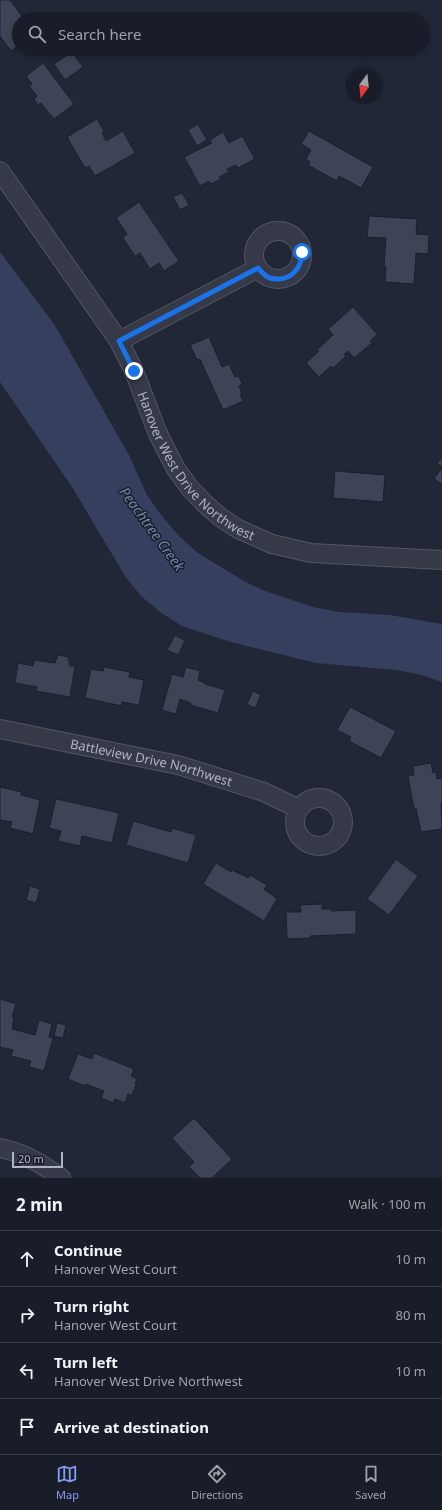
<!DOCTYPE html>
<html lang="en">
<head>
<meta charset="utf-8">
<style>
	body { margin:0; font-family:"Noto Sans",sans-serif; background:#262a35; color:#f1f3f6 }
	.compass { position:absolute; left:346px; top:68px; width:36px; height:36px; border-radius:50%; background:#191d29; box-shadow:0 2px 6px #0003; rotate:195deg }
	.scale { position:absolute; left:12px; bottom:10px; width:51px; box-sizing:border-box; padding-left:4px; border:2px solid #afb3c4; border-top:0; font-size:11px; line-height:14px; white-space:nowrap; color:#afb3c4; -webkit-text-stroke:3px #1a1e2c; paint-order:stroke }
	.stop { position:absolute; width:12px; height:12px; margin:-9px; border:3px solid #1a73e8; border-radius:50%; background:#fff }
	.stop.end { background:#1a73e8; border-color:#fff; box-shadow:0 1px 4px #0008 }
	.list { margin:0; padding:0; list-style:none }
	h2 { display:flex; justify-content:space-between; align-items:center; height:52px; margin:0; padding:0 16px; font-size:17px }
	h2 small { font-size:13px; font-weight:400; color:#9fa2a8 }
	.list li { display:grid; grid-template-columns:26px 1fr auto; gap:12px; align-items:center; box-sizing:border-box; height:56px; padding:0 16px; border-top:1px solid #373b46 }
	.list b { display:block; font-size:15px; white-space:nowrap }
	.list p { margin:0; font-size:13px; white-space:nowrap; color:#9fa2a8 }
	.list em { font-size:13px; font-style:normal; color:#9fa2a8 }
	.icon { flex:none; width:22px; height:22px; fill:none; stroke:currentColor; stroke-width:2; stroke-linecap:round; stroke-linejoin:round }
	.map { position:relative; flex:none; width:442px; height:1178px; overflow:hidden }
	.search { position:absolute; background:#191d29; box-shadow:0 2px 6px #0003; left:12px; right:12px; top:12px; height:44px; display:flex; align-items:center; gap:10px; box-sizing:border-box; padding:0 14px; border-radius:22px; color:#9fa2a8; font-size:15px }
	.sheet { height:276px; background:#191d29 }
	nav { display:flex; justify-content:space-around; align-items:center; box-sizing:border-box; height:56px; border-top:1px solid #373b46; background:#191d29; font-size:11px; color:#9fa2a8 }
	nav a { display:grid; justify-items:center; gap:2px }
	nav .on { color:#859cf3 }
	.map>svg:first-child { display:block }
	.water { fill:#363f5e }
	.building { fill:#3d4457; stroke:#1c202e }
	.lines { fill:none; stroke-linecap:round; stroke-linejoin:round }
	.street-casing { stroke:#525665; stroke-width:20 }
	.street { stroke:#353948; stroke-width:18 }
	.route { stroke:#1a73e8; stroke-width:5 }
	.labels { text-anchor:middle; stroke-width:3; stroke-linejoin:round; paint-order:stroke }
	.street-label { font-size:13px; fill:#afb3c4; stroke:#1a1e2c }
	.water-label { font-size:14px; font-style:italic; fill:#7885ab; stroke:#1a1e2c }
</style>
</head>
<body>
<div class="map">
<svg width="442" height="1178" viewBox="0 0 442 1178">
	<rect width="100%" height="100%" fill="#212737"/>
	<path class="water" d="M0,252L54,324L129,455L147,495L162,516L179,536L198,553L242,580L265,591L313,607L339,612L390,615L442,624V682L422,675L397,670L316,663L231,642L182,626L160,612L141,596L125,576L72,487L0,382Z"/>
	<path class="building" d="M0,0H10L24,19H19L18,25L19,45L11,51L0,36Z
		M72,52L83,67L65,80L54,64Z
		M43,63L74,104L54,119L41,103L38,105L34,99L37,96L29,86L32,84L26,76Z
		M97,119L104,131L102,133L106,141L123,131L135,153L95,176L89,166L85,168L67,137Z
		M198,124L207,140L197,146L188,130Z
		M309,131L373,167L361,188L339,176L337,181L308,165L310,162L306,159L311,150L301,144Z
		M223,132L229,143L242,136L255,159L238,168L236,165L227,169L229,172L219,177L221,179L211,184L209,181L200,186L184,157L212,143L210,140Z
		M182,193L189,205L180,210L173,197Z
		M139,202L179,261L164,271L159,263L150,269L140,253L135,256L123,238L127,234L116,218Z
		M369,216L417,219L416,234L429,235L428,254L416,253L414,284L385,282L386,267L384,266L386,238L367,237Z
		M353,307L377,334L370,341L372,343L354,358L348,351L344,354L346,356L333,368L331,366L319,377L306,363L319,351L317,350L333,335L328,329Z
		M209,337L222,367L229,364L235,377L239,376L242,384L239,386L242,393L240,394L243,401L223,410L200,359L197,360L190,345Z
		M442,457V467L437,463Z
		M442,468V485L434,478Z
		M335,471L385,475L383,502L333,498Z
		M175,635L185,641L178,655L167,650Z
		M58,655L68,657L70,666H75L70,697L36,691L37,687L15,683L18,663L33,666L34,660L55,663Z
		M104,667L130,672L129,677L144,680L139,705L122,702V706L85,698L91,669L103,671Z
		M186,667L200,671L198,680L205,683V684L225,690L218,713L190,705L191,703L180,699L176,714L162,710L172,674L183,677Z
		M253,691L261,695L255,708L247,704Z
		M350,707L396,731L381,758L349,741L351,737L337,730Z
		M431,763L433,773L436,772L437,779L442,778V803H441L442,829L421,832L416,808L414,809L408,776L414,775L413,766Z
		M0,787L22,792L21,795L40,800L33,834L10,828L12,822L0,820Z
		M56,799L119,813L112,843L82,836L80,846L58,841L61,831L49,828Z
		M133,821L171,832L172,828L196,835L188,863L126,845Z
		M396,859L418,876L389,915L367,899Z
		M216,863L231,872L232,870L248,878L250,875L267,885L264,889L277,899L264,921L203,884Z
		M30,886L40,889L36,903L26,900Z
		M322,904V909H331V911L356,910V934L310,936V938L287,939L286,912H301L300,905Z
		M0,999L16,1004L12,1017H14L12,1029L35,1035L39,1020L52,1024L49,1037L53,1038L44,1071L29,1067L31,1061L11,1056L13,1050L0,1047Z
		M57,1023L66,1025L63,1038L54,1036Z
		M94,1053L134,1069L131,1076L137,1079L135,1084L136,1085L132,1095L128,1094L125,1103L115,1099L114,1103L101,1098L104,1091L86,1084L85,1086L68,1079L78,1054L92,1059Z
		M194,1118L232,1159L212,1178H200L189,1167L194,1162L172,1138Z"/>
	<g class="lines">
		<g class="street-casing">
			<g id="street">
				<path id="s1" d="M0,171L119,341L134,371L158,434L176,469L189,487L204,503L220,517L238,529L272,544L311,553L442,560"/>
				<circle cx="278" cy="255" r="24"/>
				<path d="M119,341L258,268"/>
				<path id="s2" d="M0,729L178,765L264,792L299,809"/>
				<circle cx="319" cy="822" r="24"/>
				<path d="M0,1148C23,1152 43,1164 61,1178"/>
			</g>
		</g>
		<use href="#street" class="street"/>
	</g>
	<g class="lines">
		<path class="route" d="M134,371L119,341L258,268C262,272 265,277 270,278C289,283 302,269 302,252"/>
	</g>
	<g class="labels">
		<g class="street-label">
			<text dy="5" stroke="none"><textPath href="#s1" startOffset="358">Hanover West Drive Northwest</textPath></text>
			<text dy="5" stroke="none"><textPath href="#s2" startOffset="155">Battleview Drive Northwest</textPath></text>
		</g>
		<g class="water-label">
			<text transform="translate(152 529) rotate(54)" y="5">Peachtree Creek</text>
		</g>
	</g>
</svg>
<svg class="compass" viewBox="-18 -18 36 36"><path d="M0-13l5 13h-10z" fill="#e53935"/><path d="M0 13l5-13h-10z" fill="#9fa2a8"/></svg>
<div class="scale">20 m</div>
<div class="stop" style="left:302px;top:252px"></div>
<div class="stop end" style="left:134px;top:371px"></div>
<div class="search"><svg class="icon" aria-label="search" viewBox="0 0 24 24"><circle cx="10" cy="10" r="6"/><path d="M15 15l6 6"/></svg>Search here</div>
</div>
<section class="sheet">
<h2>2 min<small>Walk · 100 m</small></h2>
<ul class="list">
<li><svg class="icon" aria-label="ahead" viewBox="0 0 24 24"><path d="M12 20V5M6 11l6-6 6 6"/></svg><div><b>Continue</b><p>Hanover West Court</p></div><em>10 m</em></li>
<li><svg class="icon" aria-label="right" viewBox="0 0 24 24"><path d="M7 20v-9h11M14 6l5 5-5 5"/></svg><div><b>Turn right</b><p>Hanover West Court</p></div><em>80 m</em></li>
<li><svg class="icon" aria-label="left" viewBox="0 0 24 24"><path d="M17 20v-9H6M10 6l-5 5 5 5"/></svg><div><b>Turn left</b><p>Hanover West Drive Northwest</p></div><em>10 m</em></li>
<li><svg class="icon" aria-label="arrive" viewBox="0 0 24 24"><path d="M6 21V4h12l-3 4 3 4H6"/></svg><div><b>Arrive at destination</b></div></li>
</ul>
</section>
<nav>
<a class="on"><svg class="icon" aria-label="map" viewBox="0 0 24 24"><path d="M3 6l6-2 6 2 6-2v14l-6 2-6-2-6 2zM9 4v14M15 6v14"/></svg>Map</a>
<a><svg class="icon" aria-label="directions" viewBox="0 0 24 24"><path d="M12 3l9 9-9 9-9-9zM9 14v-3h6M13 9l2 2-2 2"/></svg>Directions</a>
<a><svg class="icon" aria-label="saved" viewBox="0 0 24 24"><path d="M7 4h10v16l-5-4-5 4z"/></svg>Saved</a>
</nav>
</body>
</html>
